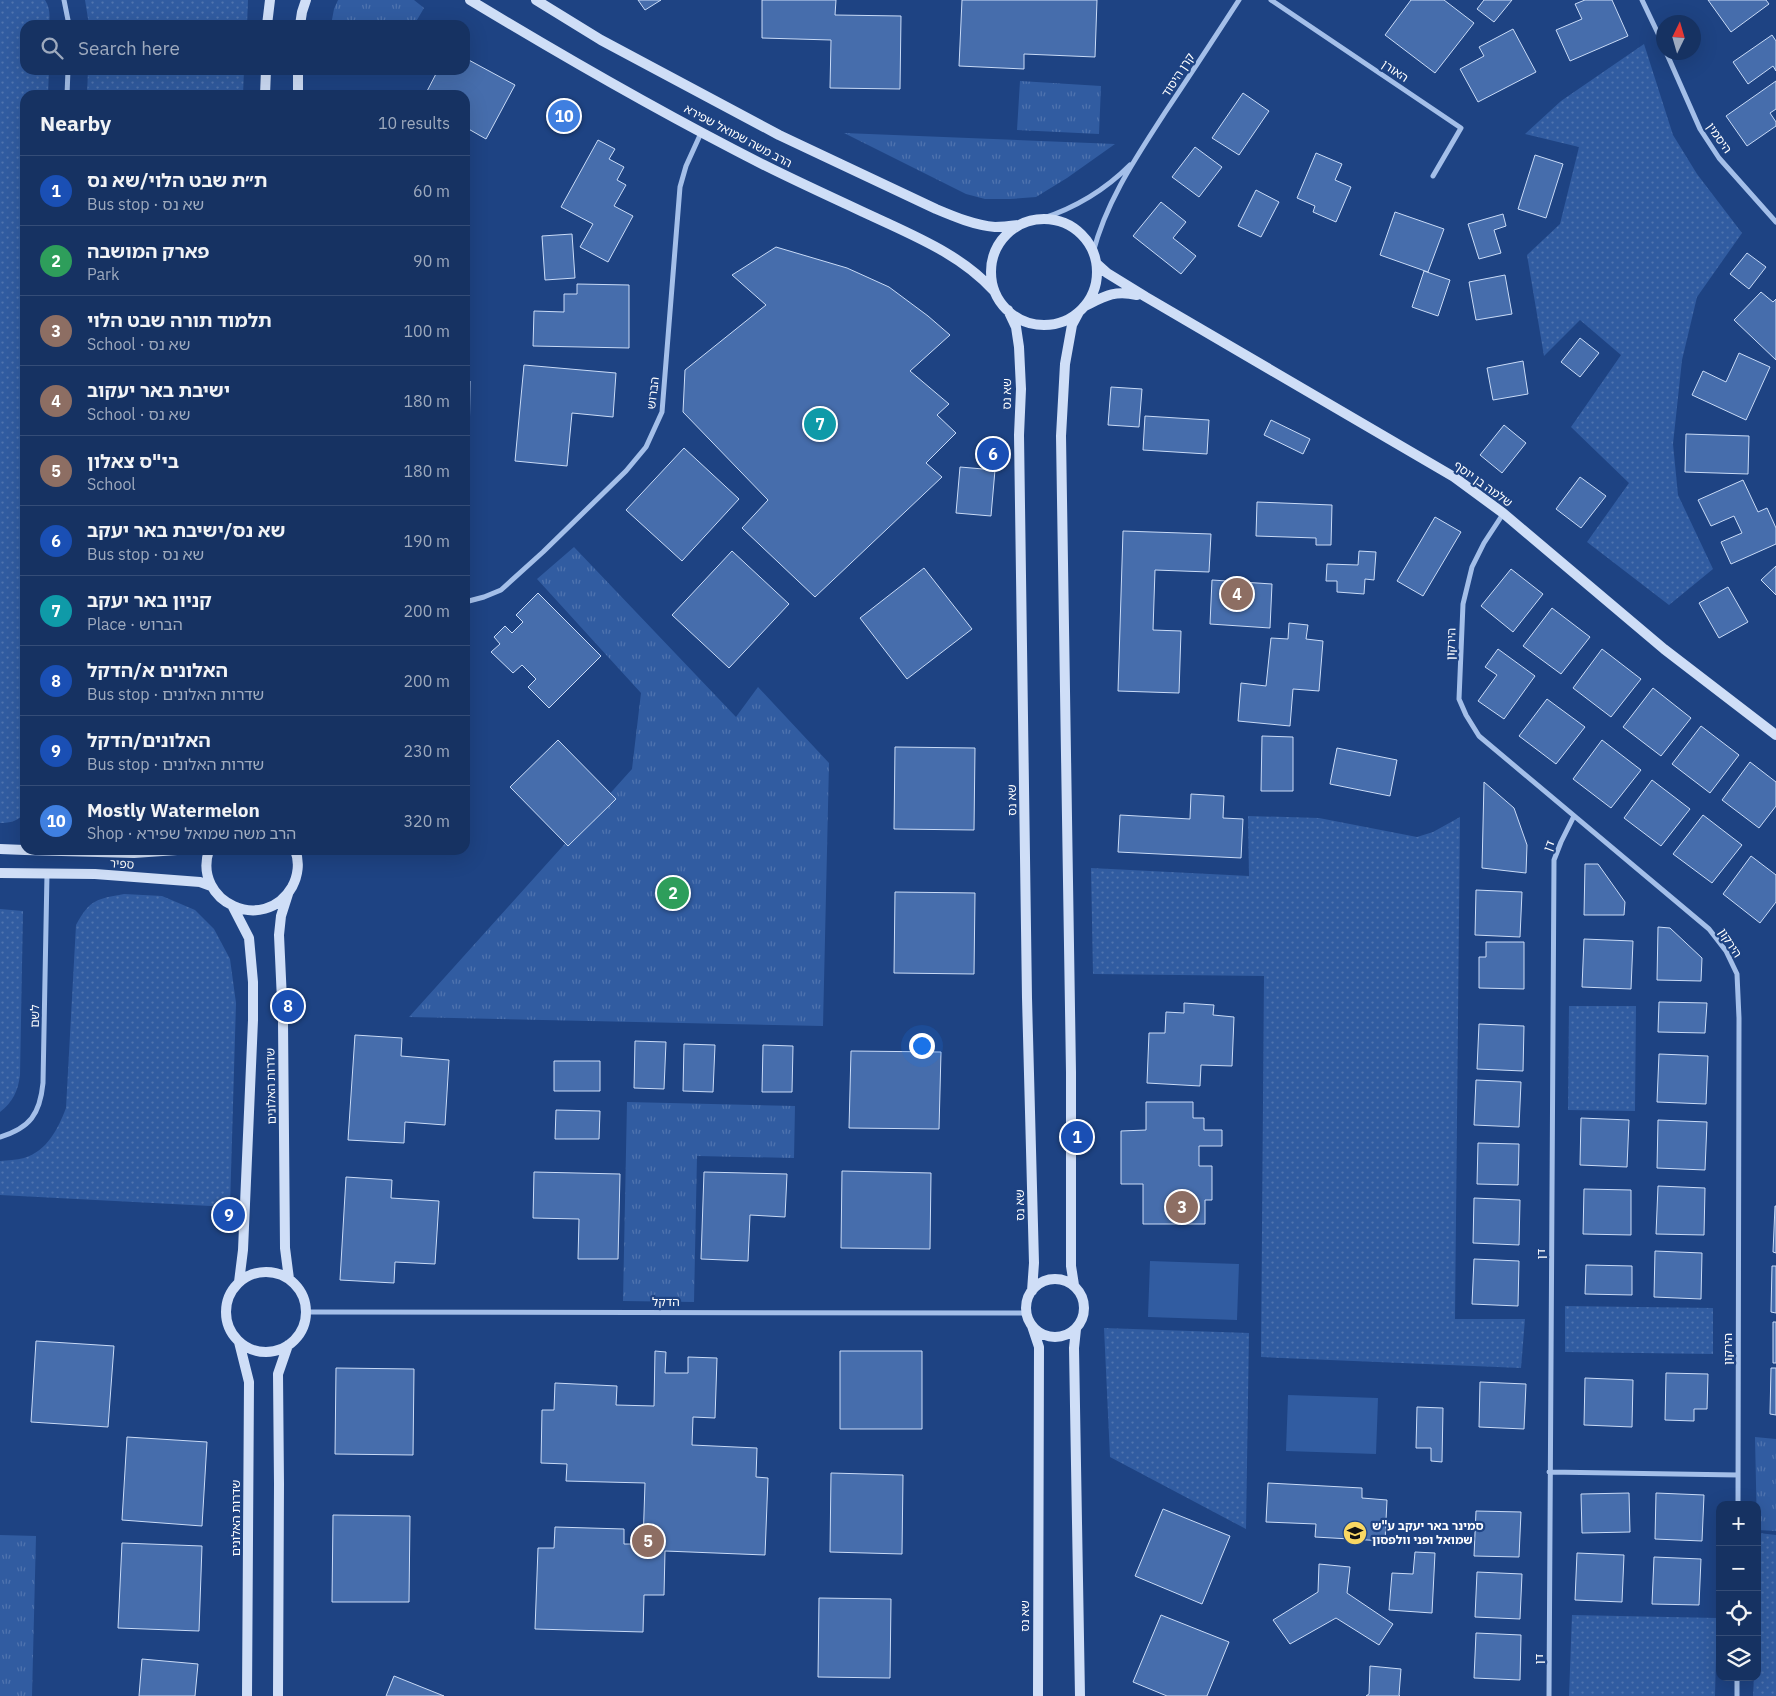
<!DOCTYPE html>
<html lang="en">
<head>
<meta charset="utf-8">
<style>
	body { margin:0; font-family:"IBM Plex Sans","Noto Sans Hebrew",sans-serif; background:#233e6b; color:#f1f3f6 }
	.controls { position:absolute; right:15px; bottom:15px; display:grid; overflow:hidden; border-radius:10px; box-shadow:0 5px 20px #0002 }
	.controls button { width:45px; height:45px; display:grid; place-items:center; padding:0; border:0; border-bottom:1px solid #354d77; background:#163262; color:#f1f3f6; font:25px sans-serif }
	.compass { position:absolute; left:1656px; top:15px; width:45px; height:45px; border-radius:50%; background:#163262; box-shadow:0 5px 20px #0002; rotate:5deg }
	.you { position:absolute; left:921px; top:1045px; width:18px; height:18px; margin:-12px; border:4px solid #fff; border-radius:50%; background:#1a73e8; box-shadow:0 0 0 8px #1a73e833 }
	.badge { display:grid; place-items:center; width:32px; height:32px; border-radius:50%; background:#e797bd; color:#fff; font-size:16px; font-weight:700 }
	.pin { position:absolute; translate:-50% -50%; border:2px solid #fff; box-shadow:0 1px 5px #0006 }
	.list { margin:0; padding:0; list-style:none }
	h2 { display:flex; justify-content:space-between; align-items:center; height:65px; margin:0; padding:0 20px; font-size:21px }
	h2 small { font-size:16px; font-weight:400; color:#9eaabe }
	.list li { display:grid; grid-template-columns:32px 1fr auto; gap:15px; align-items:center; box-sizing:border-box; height:70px; padding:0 20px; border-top:1px solid #354d77 }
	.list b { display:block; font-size:19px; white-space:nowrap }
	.list p { margin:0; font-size:16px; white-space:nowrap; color:#9eaabe }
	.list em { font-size:16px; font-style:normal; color:#9eaabe }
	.icon { flex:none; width:28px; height:28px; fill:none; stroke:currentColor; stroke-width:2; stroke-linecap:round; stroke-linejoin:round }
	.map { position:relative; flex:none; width:1776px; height:1696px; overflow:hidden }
	.search { position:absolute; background:#163262; box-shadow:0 5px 20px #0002; left:20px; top:20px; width:450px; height:55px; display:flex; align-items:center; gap:12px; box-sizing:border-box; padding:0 18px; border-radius:15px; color:#9eaabe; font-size:19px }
	.panel { position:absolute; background:#163262; box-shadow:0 5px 20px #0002; left:20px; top:90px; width:450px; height:765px; border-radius:15px }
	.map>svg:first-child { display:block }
	.grass { fill:url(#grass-dots) }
	.park { fill:url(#park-tufts) }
	.garden { fill:#315ca1 }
	.building { fill:#466dac; stroke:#c9dbf7 }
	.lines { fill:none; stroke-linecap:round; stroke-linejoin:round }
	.street { stroke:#a4bfe9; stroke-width:5 }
	.secondary { stroke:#cfdef7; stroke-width:10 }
	.labels { text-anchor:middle; stroke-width:4.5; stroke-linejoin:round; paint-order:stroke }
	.street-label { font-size:12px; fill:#fff; stroke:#1e4383 }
	.poi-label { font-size:12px; font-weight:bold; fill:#fff; stroke:#1e4383; text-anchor:start }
</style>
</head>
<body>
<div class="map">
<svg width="1776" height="1696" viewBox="0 0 1776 1696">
	<defs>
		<pattern id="grass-dots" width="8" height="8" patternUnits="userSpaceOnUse" patternTransform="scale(1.25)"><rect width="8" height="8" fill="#315ca1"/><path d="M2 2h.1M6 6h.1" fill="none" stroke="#5074af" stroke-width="1.8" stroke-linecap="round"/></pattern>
		<pattern id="park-tufts" width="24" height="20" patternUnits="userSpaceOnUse" patternTransform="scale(1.25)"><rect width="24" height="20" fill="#315ca1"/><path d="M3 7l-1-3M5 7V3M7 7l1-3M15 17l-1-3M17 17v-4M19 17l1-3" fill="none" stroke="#5074af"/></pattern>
	</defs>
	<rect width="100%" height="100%" fill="#1e4383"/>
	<path class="grass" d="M0,0H45C50,8 50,15 49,25H25V70H49L48,95H25V812C19,821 10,823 0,823Z
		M85,0H248L247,25H89Z
		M1644,44L1673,135L1697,174L1742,233L1697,297L1682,360L1673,444L1678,495L1713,569L1669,605L1587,542L1629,483L1571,427L1621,355L1580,320L1544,356L1527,255L1560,224L1579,147L1525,134L1561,101Z
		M88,70H244L243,95H87Z
		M1248,816L1319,818L1417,837L1433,832L1460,817L1455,1319H1525L1521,1368L1261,1357L1264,976L1093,974L1091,868L1249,876Z
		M124,894L162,896L195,910L214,929L230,959L236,1003L230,1207L0,1195V1161C8,1160 16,1160 24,1158C47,1151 58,1129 66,1108L76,925C90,899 97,899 124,894Z
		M0,909L23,911L20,1075C18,1091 13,1102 0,1112Z
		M1569,1006H1636L1635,1111L1568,1110Z
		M1565,1306L1713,1308V1354L1565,1352Z
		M1104,1328L1249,1333L1246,1529L1110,1457Z
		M1759,1533L1776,1535V1696H1753L1754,1677H1757Z
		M1572,1615L1717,1618L1715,1696H1569Z"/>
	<path class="park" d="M338,0H414L424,8L414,25H331L334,9Z
		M1020,81L1101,86L1099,134L1017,130Z
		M844,133L1115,144L1067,178L1036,197L1010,199H985L966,194Z
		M574,547L736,717L758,687L829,763L823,1026L409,1017L632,769L641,693L537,579Z
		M627,1102L795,1106L794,1158L697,1156L694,1302L623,1301Z
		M1755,1437L1776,1439V1531L1757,1530Z
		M0,1535L36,1536L32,1696H0Z"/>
	<path class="garden" d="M1150,1261L1239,1264L1237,1320L1148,1317Z
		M1288,1395L1378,1398L1376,1454L1286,1451Z"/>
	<path class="building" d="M638,0H661L645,10Z
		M762,0H836L835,15L901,16L900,89L830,88L831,40L762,38Z
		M962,0H1097L1095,57L1024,54V69L959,66Z
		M1411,0H1444L1474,23L1435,73L1385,35Z
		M1484,0H1512L1494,22L1477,9Z
		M1585,0H1612L1628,36L1570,61L1556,30L1582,19L1575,4Z
		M1708,0H1766L1769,4L1731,32Z
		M1513,29L1536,72L1478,102L1460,69L1484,56L1479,47Z
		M1772,35L1776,41V71L1773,66L1748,84L1733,62Z
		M465,58L515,85L486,139L465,127V95H425L438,70H465Z
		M1776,81V109L1770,113L1776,122V126L1747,146L1726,116Z
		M1243,93L1269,111L1239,155L1212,138Z
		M598,140L615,149L609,159L624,167L617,180L626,185L614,206L633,216L608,262L580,247L593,224L561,207Z
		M1195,147L1222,167L1199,197L1172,177Z
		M1316,153L1342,164L1335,180L1351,187L1336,222L1313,212L1315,206L1297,198Z
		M1535,155L1563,164L1546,218L1518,209Z
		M1256,190L1279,202L1261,237L1238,226Z
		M1161,202L1186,222L1173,238L1196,256L1181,274L1133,236Z
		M1395,212L1444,229L1428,272L1380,255Z
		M1503,214L1506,226L1494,230L1501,253L1479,259L1468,224Z
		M572,234L575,278L545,280L542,236Z
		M776,247L847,268L889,287L928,316L950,335L910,371L949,404L937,415L956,433L926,463L942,477L815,597L742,528L768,500L683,412L685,370L766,305L732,275Z
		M1747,253L1766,267L1749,289L1730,274Z
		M1424,271L1450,280L1438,316L1412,307Z
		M1505,275L1512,314L1476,320L1469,282Z
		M577,284L629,285V348L533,346L534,311L564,312V294H577Z
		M1761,292L1773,302L1776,299V360L1734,320Z
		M1580,338L1599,353L1580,377L1561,362Z
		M1739,353L1770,367L1746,420L1692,395L1703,371L1726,382Z
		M1523,361L1528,394L1493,400L1487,368Z
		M524,365L616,373L613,417L572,413L567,466L515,461Z
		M465,381H470L469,453H465Z
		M1111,387L1142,389L1139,427L1108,425Z
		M1145,416L1209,420L1207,454L1143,450Z
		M1271,420L1310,439L1303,454L1264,435Z
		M1504,425L1526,443L1502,473L1480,455Z
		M1686,434L1749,436L1748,474L1685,472Z
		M684,448L739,499L682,561L626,510Z
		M960,467L995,470L991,516L956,513Z
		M1580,477L1606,496L1581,528L1556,509Z
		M1743,480L1758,512L1767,508L1776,528V544L1731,564L1721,542L1742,533L1734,516L1711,526L1698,500Z
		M1257,502L1332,505L1331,545H1316V538L1256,536Z
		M1435,517L1461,532L1423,596L1397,581Z
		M1123,531L1211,534L1209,572L1155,570L1153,630L1181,631L1179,693L1118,691Z
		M732,551L789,604L729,668L672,615Z
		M1359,551L1376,552L1374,580L1365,579L1364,594L1337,592V581H1326L1327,564L1358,565Z
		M1776,566V595L1761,580Z
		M924,568L972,629L907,679L860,618Z
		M1511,569L1543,594L1513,632L1481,606Z
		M1212,580L1272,584L1270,628L1210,624Z
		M1728,587L1748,622L1719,638L1699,603Z
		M538,593L601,656L549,708L528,687L536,679L522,665L513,673L491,652L500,644L494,637L505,626L512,633L523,622L516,615Z
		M1552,608L1590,637L1561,674L1523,646Z
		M1289,623L1308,625L1306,639L1323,641L1319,691L1293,689L1290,726L1238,721L1241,683L1266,686L1271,638L1288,639Z
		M1498,649L1535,676L1504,719L1478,701L1497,675L1485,667Z
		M1602,649L1641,679L1611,717L1573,688Z
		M1653,688L1691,718L1661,756L1623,727Z
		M1547,699L1585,727L1556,764L1519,736Z
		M1701,726L1739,755L1710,793L1672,764Z
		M1262,736L1293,737V791H1261Z
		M558,740L616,799L568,846L510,787Z
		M1602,740L1641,770L1611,808L1573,779Z
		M895,747L975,748L974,830L894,829Z
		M1337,748L1397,760L1390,796L1330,784Z
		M1750,762L1776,782V806L1759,828L1722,800Z
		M1652,780L1690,809L1661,846L1624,818Z
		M1484,782L1514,808L1527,845L1526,873L1482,868Z
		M1191,794L1224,796L1223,818L1243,819L1241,858L1118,852L1120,815L1190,819Z
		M1703,815L1742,845L1712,883L1673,854Z
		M1751,856L1776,875V902L1760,923L1723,894Z
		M1585,864H1598L1625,902L1624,915H1584Z
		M1476,890L1522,892L1520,937L1475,935Z
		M895,892L975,893L974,974L894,973Z
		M1658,927L1670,928L1702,958L1701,981L1657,980Z
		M1584,939L1633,941L1631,989L1582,987Z
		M1486,942H1524V989L1479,988V957H1486Z
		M1659,1002L1707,1003L1705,1033L1658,1032Z
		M1184,1003L1214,1005L1213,1015L1234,1017L1232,1066L1201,1065L1200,1086L1147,1083L1149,1033H1165L1166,1012L1184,1013Z
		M1479,1024L1524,1026L1523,1071L1477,1069Z
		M355,1035L402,1038L401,1056L449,1060L445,1125L405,1122L404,1143L348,1140Z
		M635,1041L666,1042L664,1089L634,1088Z
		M684,1044L715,1045L713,1092L683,1091Z
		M763,1045L793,1046L792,1092H762Z
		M851,1051L941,1052L939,1129L849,1128Z
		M1659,1054L1708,1056L1706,1104L1657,1102Z
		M554,1061H600V1091H554Z
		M1476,1080L1521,1082L1519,1127L1474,1125Z
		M1146,1102H1193V1118H1204V1130H1222V1146H1199V1166H1212V1200H1205V1224H1143V1184H1121V1131L1146,1130Z
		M556,1110L600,1111L599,1139H555Z
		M1581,1118L1629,1120L1627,1167L1580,1165Z
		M1658,1120L1707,1122L1705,1170L1657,1168Z
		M1478,1143L1519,1144L1518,1185L1477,1184Z
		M842,1171L931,1173L930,1249L841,1248Z
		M534,1172L620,1174L618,1259H578L579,1219L533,1218Z
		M704,1172L787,1174L785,1217L750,1215L748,1261L701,1259Z
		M346,1177L392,1180L391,1198L439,1201L435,1264L395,1262L394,1283L340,1280Z
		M1658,1186L1705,1188L1704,1235L1656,1234Z
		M1584,1189L1631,1190V1235L1583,1234Z
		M1474,1198L1520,1200L1519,1245L1473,1243Z
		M1775,1206H1776V1253L1773,1252Z
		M1655,1251L1702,1253L1701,1299L1654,1297Z
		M1474,1259L1519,1261L1518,1306L1472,1304Z
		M1586,1265L1632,1266V1295L1585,1294Z
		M1772,1266H1776V1313L1771,1312Z
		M1773,1322H1776V1363H1773Z
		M36,1341L114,1346L108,1427L31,1422Z
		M655,1351L666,1352L665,1373H688V1357L717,1358L715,1418L693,1417L692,1445L757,1448L756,1477L768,1478L765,1555L665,1551L664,1595H644L643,1632L535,1629L538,1548H554L555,1527L624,1529V1544H643L645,1483L566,1481L567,1464L541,1463L542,1410H554L555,1383L617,1386L616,1405L654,1406Z
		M840,1351H922V1429H840Z
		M336,1368L414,1369L413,1455L335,1454Z
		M1771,1368H1776V1415L1770,1414Z
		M1666,1373L1708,1374L1707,1409H1694V1421L1665,1420Z
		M1585,1378L1633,1380L1632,1427L1584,1425Z
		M1480,1382L1526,1384L1524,1429L1479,1427Z
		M1417,1407L1443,1408L1442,1462L1431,1461V1448H1416Z
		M127,1437L207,1442L202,1526L122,1520Z
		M831,1473L903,1475L902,1554L830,1552Z
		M1268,1483L1362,1488V1498L1387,1500L1385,1541L1315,1537L1316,1524L1266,1522Z
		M1629,1493L1630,1532L1582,1533L1581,1494Z
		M1656,1493L1704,1495L1702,1541L1655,1539Z
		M1163,1509L1230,1536L1202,1604L1135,1576Z
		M1476,1511L1521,1512L1519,1557L1474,1556Z
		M333,1515L410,1516L409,1602H332Z
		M122,1543L202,1546L199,1631L118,1628Z
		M1415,1552L1435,1553L1432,1613L1389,1610L1392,1573L1413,1574Z
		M1577,1553L1624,1555L1622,1602L1575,1600Z
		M1654,1557L1701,1559L1699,1605L1652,1604Z
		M1319,1564L1350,1567L1347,1593L1393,1624L1379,1645L1336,1618L1290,1644L1273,1620L1318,1592Z
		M1477,1572L1522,1574L1520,1619L1475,1617Z
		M819,1598L891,1599L890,1678L818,1677Z
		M1161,1615L1229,1642L1207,1696H1167L1133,1682Z
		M1476,1633L1521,1635L1520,1680L1474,1678Z
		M142,1659L198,1664L195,1696H139Z
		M1370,1666L1401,1669L1399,1695L1400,1696H1366L1369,1694Z
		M394,1676L444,1696H386Z"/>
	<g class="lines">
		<path class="street" d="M64,0L69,25
			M1271,0L1461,128L1433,176
			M1642,0L1664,46
			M1666,52L1700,129L1719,158L1776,222
			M67,95L68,70
			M1041,219C1075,208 1105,190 1130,165
			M1093,253C1106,201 1137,156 1166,111C1191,74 1215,37 1239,0
			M1503,514L1484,543L1472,567L1463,604L1459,699L1466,715L1479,736L1709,929L1726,951L1737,974L1739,1018L1738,1505
			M465,602L484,597L501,590L543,552L626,471L646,447L662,412L680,187L686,166L701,133
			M0,1137C30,1128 40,1114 43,1083L47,874
			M306,1312L1026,1313
			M1549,1472L1738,1475
			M1549,1696L1554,860L1561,842L1574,816
			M1737,1696V1677"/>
		<path class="secondary" d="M470,0C566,58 663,114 764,165C804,185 846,204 887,223C926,241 965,259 994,291
			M536,0L601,40L779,135L936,209C955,217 974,225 995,227C1003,227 1011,226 1019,225
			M267,25L270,0
			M300,25L302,12L306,0
			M265,95L266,70
			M298,95V70
			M991 272a53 53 0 1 1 106 0a53 53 0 1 1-106 0Z
			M1097,264L1107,273L1146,297L1454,477L1503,513L1664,649L1776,735
			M1085,306C1105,296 1114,290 1137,295
			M1008,310L1016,327L1019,347L1021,389L1019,435L1027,998L1034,1263L1032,1291
			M0,849L25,850
			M25,850L134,853L177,850
			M209,850C192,902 264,935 292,887C298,876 300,862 295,850
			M0,873L95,874L200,882L211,886
			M288,894L281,916L279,935L283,1022L285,1248L289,1279
			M233,907L249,938L253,982V1020L243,1250L239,1282
			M226 1312a40 40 0 1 1 80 0a40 40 0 1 1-80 0Z
			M1026 1308a29 29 0 1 1 58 0a29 29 0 1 1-58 0Z
			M1074,1285L1071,1266V1072L1061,436L1065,364L1072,325L1079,312
			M1032,1326L1039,1347L1038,1696
			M1076,1329L1074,1348L1080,1696
			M239,1342L249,1382L247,1696
			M278,1696L279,1484L278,1374L288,1345"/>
	</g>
	<defs>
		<g id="school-disc" transform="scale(1.25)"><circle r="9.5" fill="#f9d763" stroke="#1e4383"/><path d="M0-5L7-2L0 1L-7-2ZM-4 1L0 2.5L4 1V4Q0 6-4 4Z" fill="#111"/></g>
	</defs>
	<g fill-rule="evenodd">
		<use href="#school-disc" x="1355" y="1533"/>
	</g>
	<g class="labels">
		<g class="street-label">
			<text transform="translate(1395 71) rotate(34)" y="4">האורן</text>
			<text transform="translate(1178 75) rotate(-57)" y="4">קרן היסוד</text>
			<text transform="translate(738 136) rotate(28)" y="4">הרב משה שמואל שפירא</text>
			<text transform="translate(1719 138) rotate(55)" y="4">היסמין</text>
			<text transform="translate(653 393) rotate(-83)" y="4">הברוש</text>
			<text transform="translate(1007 394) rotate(-89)" y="4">שא נס</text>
			<text transform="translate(1483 484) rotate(36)" y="4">שלמה בן יוסף</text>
			<text transform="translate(1451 644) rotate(-88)" y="4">הירקון</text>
			<text transform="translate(1012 800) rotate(-91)" y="4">שא נס</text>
			<text transform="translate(1549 846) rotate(-69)" y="4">דן</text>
			<text transform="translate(122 864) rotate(4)" y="4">ספיר</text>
			<text transform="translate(1730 943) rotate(57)" y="4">הירקון</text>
			<text transform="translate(35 1016) rotate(-89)" y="4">לשם</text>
			<text transform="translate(271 1086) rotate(-91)" y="4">שדרות האלונים</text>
			<text transform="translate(1020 1205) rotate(-91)" y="4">שא נס</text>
			<text transform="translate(1541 1254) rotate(-90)" y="4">דן</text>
			<text x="666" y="1306">הדקל</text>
			<text transform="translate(1728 1349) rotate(-90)" y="4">הירקון</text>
			<text transform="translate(236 1518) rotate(-90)" y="4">שדרות האלונים</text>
			<text transform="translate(1025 1616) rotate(-90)" y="4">שא נס</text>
			<text transform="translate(1539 1659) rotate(-90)" y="4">דן</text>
		</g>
		<g class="poi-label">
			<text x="1372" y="1530">סמינר באר יעקב ע"ש<tspan x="1372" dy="14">שמואל ופני וולפסון</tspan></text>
		</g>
	</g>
</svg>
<div class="controls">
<button>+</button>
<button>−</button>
<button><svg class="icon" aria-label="locate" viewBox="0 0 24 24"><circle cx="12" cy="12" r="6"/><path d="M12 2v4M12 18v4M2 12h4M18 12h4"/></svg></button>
<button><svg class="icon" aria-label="layers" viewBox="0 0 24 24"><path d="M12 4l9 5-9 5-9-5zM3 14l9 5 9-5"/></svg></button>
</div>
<svg class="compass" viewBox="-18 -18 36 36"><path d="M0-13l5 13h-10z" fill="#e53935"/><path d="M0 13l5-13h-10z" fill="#9eaabe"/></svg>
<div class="you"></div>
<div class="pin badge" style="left:1077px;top:1137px;background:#1a4fb4">1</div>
<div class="pin badge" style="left:673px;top:893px;background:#2e9e5b">2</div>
<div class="pin badge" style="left:1182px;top:1207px;background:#8d6e63">3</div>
<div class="pin badge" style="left:1237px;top:594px;background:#8d6e63">4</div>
<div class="pin badge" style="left:648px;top:1541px;background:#8d6e63">5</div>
<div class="pin badge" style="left:993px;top:454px;background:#1a4fb4">6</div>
<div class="pin badge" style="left:820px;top:424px;background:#0f9aa8">7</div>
<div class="pin badge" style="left:288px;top:1006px;background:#1a4fb4">8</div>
<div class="pin badge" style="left:229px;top:1215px;background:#1a4fb4">9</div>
<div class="pin badge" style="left:564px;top:116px;background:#3f7fe0">10</div>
<div class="search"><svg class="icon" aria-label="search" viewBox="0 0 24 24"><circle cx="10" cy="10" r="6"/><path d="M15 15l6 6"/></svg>Search here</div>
<section class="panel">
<h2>Nearby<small>10 results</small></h2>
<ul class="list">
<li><span class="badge" style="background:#1a4fb4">1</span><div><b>ת״ת שבט הלוי/שא נס</b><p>Bus stop · שא נס</p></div><em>60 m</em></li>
<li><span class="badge" style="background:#2e9e5b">2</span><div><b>פארק המושבה</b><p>Park</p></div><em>90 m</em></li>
<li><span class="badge" style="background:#8d6e63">3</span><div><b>תלמוד תורה שבט הלוי</b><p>School · שא נס</p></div><em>100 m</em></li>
<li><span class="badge" style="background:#8d6e63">4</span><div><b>ישיבת באר יעקוב</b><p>School · שא נס</p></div><em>180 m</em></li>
<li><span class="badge" style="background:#8d6e63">5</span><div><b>בי&quot;ס צאלון</b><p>School</p></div><em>180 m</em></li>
<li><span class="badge" style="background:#1a4fb4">6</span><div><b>שא נס/ישיבת באר יעקב</b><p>Bus stop · שא נס</p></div><em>190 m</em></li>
<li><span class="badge" style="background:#0f9aa8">7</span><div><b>קניון באר יעקב</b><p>Place · הברוש</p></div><em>200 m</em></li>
<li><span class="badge" style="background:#1a4fb4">8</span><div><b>האלונים א/הדקל</b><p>Bus stop · שדרות האלונים</p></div><em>200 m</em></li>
<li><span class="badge" style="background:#1a4fb4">9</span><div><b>האלונים/הדקל</b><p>Bus stop · שדרות האלונים</p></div><em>230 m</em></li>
<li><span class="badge" style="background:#3f7fe0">10</span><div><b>Mostly Watermelon</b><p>Shop · הרב משה שמואל שפירא</p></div><em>320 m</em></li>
</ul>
</section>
</div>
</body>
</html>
